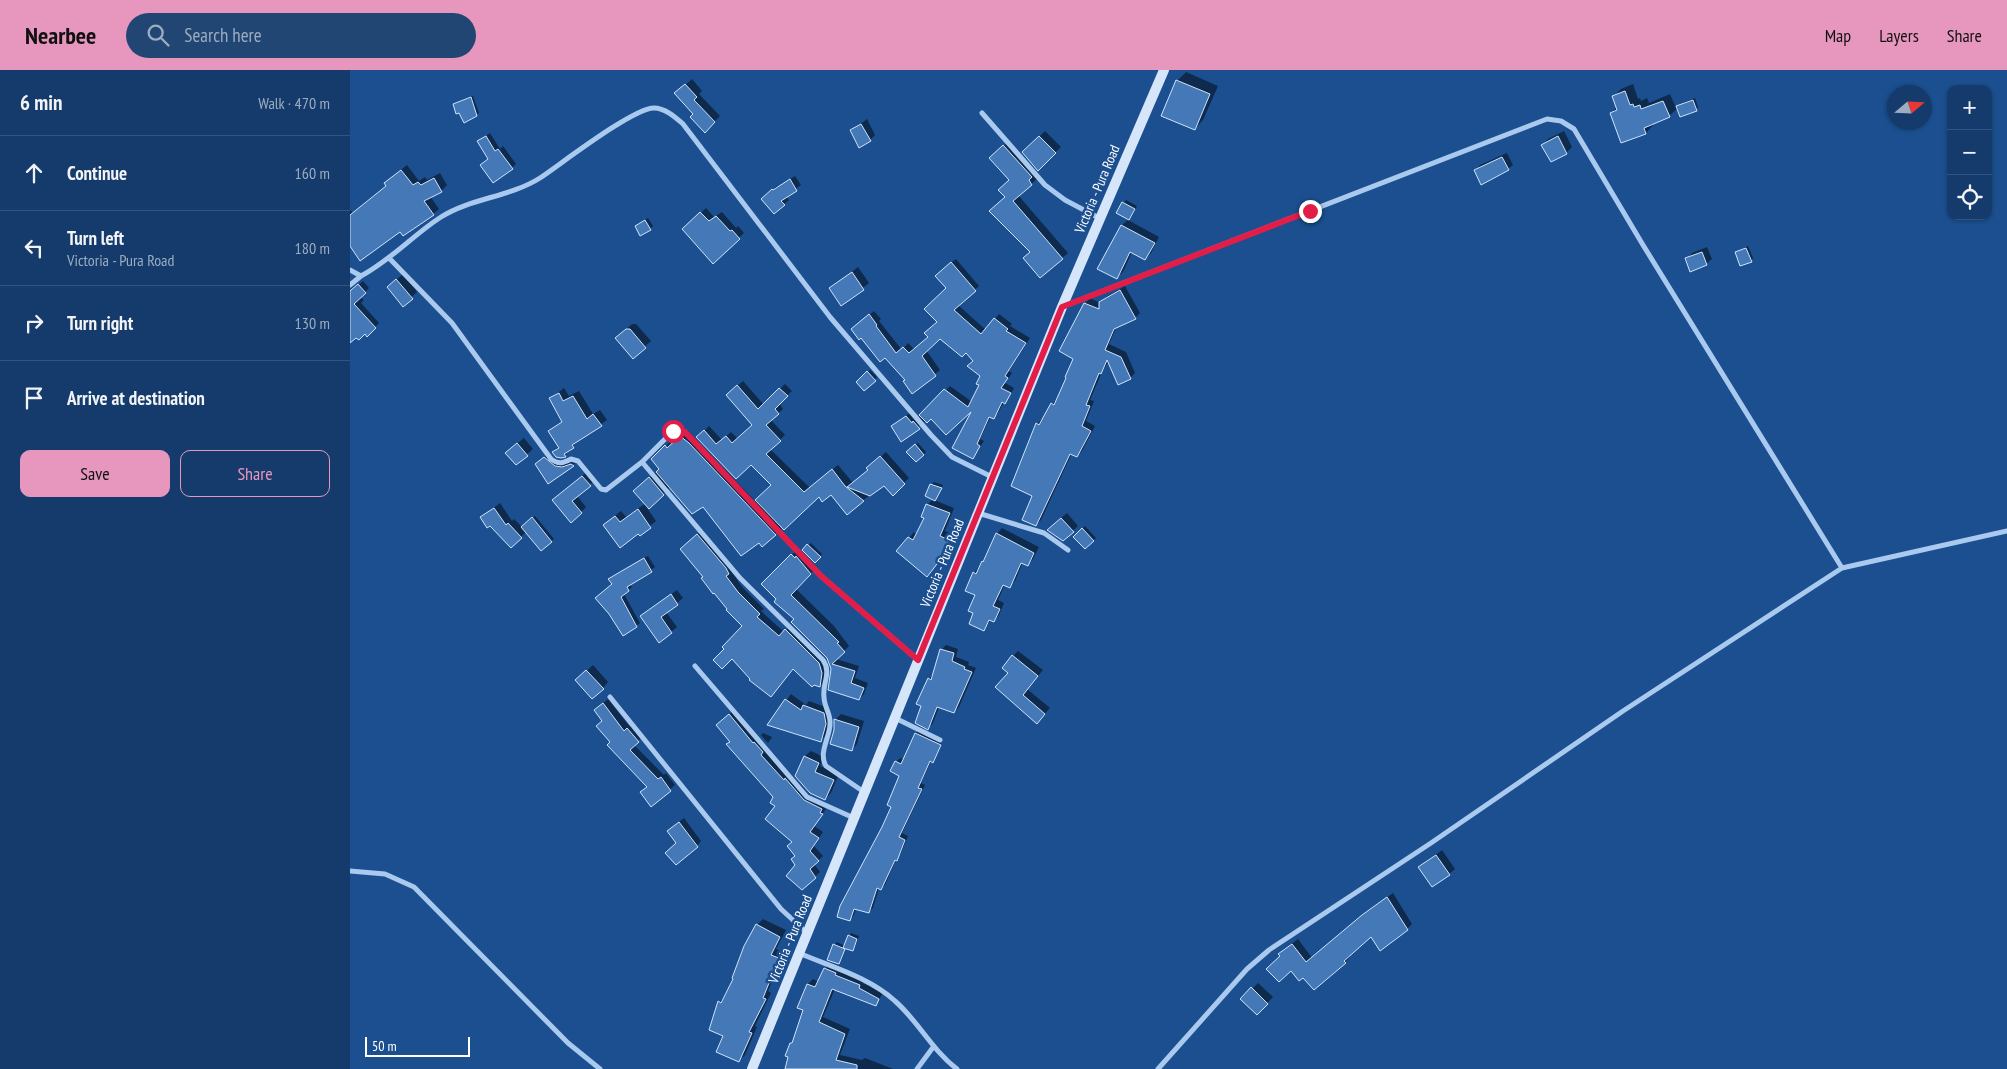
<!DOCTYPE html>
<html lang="en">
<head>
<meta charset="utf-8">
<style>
	body { margin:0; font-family:"PT Sans Narrow",sans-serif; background:#214673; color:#f1f3f6 }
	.controls { position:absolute; right:15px; top:15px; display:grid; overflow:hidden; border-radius:10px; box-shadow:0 1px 4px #0004 }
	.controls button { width:45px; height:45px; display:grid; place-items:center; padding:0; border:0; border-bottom:1px solid #33557e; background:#143b6b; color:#f1f3f6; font:25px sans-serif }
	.compass { position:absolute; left:1537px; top:15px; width:45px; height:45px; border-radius:50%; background:#143b6b; box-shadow:0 1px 4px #0004; rotate:71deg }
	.scale { position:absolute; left:15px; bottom:12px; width:105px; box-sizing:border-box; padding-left:5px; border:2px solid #fff; border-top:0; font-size:14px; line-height:18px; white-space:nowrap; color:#fff; -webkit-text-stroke:4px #1b4f8f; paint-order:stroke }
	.stop { position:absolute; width:15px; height:15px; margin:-11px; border:4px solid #e11d48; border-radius:50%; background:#fff }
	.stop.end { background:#e11d48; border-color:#fff; box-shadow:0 1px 5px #0008 }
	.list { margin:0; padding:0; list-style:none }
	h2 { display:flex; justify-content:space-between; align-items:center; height:65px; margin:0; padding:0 20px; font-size:21px }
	h2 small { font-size:16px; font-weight:400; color:#9dadc1 }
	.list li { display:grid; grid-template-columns:32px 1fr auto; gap:15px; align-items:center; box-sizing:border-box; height:75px; padding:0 20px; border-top:1px solid #33557e }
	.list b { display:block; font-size:19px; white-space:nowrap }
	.list p { margin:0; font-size:16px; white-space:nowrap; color:#9dadc1 }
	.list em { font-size:16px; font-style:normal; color:#9dadc1 }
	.actions { display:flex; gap:10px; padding:15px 20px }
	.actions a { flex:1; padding:11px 0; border:1px solid #e797bd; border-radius:10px; text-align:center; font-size:18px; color:#e797bd }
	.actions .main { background:#e797bd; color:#111 }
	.icon { flex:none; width:28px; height:28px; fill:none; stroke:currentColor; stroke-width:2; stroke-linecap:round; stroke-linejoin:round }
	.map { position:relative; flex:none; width:1657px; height:999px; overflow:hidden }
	header { display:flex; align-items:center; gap:30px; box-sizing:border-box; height:70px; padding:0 25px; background:#e797bd; color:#111 }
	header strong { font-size:24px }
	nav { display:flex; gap:28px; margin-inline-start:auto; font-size:18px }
	.search { width:350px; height:45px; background:#214673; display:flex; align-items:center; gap:12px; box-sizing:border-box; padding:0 18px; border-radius:28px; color:#9dadc1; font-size:19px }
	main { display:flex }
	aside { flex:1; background:#143b6b }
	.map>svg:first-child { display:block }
	.shadow { fill:#0007 }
	.building { fill:#4478b7; stroke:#cfe3fa }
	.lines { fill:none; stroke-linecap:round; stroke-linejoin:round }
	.minor { stroke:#a9c9ee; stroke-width:5 }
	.secondary { stroke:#d6e6fa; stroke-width:10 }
	.route { stroke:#e11d48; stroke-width:6 }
	.labels { text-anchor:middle; stroke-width:5; stroke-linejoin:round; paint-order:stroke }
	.street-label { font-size:14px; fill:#fff; stroke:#1b4f8f }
</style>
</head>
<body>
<header>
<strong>Nearbee</strong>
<div class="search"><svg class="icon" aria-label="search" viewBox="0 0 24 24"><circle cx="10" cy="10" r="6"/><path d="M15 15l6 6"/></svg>Search here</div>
<nav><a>Map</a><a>Layers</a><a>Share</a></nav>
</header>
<main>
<aside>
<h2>6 min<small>Walk · 470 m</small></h2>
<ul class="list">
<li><svg class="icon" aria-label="ahead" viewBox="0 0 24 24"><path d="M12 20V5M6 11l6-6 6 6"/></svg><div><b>Continue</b></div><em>160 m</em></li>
<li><svg class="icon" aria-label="left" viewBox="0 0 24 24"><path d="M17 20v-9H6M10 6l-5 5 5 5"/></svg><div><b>Turn left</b><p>Victoria - Pura Road</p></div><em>180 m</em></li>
<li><svg class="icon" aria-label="right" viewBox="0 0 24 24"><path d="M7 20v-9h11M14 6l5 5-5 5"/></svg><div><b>Turn right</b></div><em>130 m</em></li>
<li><svg class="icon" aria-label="arrive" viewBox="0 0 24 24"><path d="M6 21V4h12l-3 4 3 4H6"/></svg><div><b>Arrive at destination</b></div></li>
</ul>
<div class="actions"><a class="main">Save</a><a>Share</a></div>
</aside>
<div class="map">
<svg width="1657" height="999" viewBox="0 0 1657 999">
	<rect width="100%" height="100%" fill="#1b4f8f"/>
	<path class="shadow" d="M836,2L868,16L853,50L845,59L827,11Z
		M342,9L352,21L349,24L370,46L355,61L332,18Z
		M1283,14L1288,29L1290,28L1291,31L1297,28L1299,33L1320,24L1326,38L1330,34L1345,28L1348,37L1346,40L1328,38L1319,46L1302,53L1303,55L1296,63L1261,43L1267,37L1264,26L1271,19Z
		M123,26L129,43L126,45L104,34Z
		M517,49L525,65L520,70L501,61Z
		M695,61L711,77L688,99L674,82Z
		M1214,61L1222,77L1216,83L1193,75L1198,69Z
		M140,63L150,79L153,76L166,94L162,98L139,88L128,72Z
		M659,71L686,101L683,104L687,109L668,125L718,183L690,207L682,182L657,127L661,110L641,88Z
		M1157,83L1163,95L1158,99L1126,100L1130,95Z
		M57,95L69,111L75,107L77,110L90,103L97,115L91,121L80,126L89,139L83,144L51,160L0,174V140L3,143L37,115L41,108Z
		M445,106L451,115L436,126L439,130L424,143L417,124L427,116L428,117Z
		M776,130L787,136L782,146L778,150L809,167L801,183L795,189L782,182L773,202L767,207L749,198L772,155L779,149L773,133Z
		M356,138L364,147L372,142L386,158L388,156L394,163L363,193L334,159Z
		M298,148L303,156L300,159L286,156Z
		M1398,176L1403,188L1401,191L1386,183Z
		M1357,177L1362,189L1356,194L1337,189L1342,183Z
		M606,189L629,216L608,235L636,260L649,244L662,254L660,256L680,268L659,301L662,303L655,313L664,318L659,327L654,332L648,343L644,348L641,346L630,369L634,371L622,388L625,337L581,347L551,370L543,357L562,341L568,348L600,316L622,332L630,315L631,306L624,291L617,282L590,267L576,280L590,300L562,322L556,310L507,255L524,241L531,249L529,251L552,280L558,273L564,279L579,267L588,252L597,218L591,201Z
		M508,197L519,213L492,234L480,219Z
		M53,204L67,222L53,235L44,212Z
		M13,211L19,218L10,227L14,230L11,233L29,253L17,265L15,263L6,266L0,271V222Z
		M775,216L790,243L785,248L767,256L759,274L776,282L785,303L780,308L759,291L752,302L740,330L744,331L736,351L745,356L732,381L727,386L722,383L691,450L686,455L684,425L687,354L692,349L693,350L702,334L708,329L724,289L735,234L740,228L750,233L756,227Z
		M282,254H286L301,271L283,287L273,262Z
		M520,300L527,307L514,320L507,312Z
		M393,311L414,335L435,314L442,321L429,333L433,339L421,350L435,365L420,379L460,418L488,395L503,413L519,399L518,398L536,382L559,408L543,424L534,414L497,443L481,423L469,426L412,475L353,435L321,417L297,438L306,451L290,464L260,450L271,441L276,447L296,433L291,415L310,399L302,390L321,371L324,373L338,361L405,431L422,415L401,393L348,367L359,356L372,370L381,362L388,369L403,354L383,320Z
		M214,318L219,326L229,321L243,344L250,340L257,350L228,370L220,379L221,380L212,387L203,382L209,376L200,361L213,351L200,329Z
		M174,368L183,379L166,394L163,377Z
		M568,373L576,382L567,391L558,382Z
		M199,384L209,393L217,394L226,390L227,392L198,412L190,390Z
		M237,402L245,410L227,426L236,437L231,442L209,425Z
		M584,412L593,415L584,430L604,438L595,461L603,464L595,484L582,500L548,481L564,462L567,465L576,448L577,435L583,429L581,415Z
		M150,433L162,451L164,449L172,457L185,446L204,469L191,480L176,462L161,476L131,448Z
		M717,443L728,456L713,470L704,454Z
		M735,456L746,468L735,478L725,467Z
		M652,458L689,477L683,489L678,495L673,492L665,511L659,516L655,514L648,530L654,533L649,545L644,551L641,550L634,559L625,543L626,525L624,503L636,489L647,464Z
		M353,460L392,517L414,539L411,541L434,562L441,555L474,588V611L470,616L443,598L394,556L354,507L336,474Z
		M461,473L472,484L465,492L454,480Z
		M447,480L451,484L452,482L466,498L446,519L484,556L499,576L486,589L509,596L505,608L518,613L514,624L509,629L482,599L478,587L413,514Z
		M298,486L305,497L280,514L282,517L274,524L290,553L274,564L264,514L259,509Z
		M327,520L333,528L316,542L327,557L321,562L291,546Z
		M596,575L608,579L606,587L619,592L618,595L626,598L609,637L604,642L589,637L583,653L578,658L573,636L579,609L583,604L591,580Z
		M668,581L693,600L677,619L700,638L687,652L660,603L663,586Z
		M243,595L258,612L253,618L227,610Z
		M441,624L456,635L459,631L478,638L480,652L476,665L471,670L419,654Z
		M258,629L280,657L282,655L293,666L284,675L314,705L316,703L325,715L301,735L298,717L262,672L250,636Z
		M384,640L459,726L476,739L464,756L473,762L464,776L473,786L464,794L470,802L452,818L443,771L427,736L425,727L381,671L372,650Z
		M491,644L514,651L507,674L502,680L485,660V650Z
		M570,659L592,670L584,688H586L581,691L571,713L575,715L552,763L558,766L550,785L546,789L535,815L530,819L529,818L523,838L519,842L506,838L504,845L500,850L543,736L551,705L546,692L550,688L555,690L566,663Z
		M413,663L422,667L418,673L411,665Z
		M461,681L474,687L470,696L489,704L481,723L475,729L446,706L455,686Z
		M334,748L351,771L347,776L328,773L323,757Z
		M1092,780L1105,799L1099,804L1070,797Z
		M1043,823L1062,854L1057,859L1021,865L998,885L1000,887L995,892L964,918L932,886L935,879L948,869L962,888L1019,840Z
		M413,849L436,860L426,879L434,882L418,921L421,923L405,956L407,957L395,985L388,991L375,966L360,959L370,932L376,925L407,855Z
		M501,863L509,866L505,877L503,880L496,878L489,893L484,875L487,872L495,876Z
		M480,893L515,909L513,913L533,923L526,934L485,919L473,947L500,959L490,985L512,990L515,988L543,999H436L441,973L445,969L455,940L458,914L463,909L469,912L475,899Z
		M908,913L923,927L907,944L892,929Z"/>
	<path class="building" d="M826,10L860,24L845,60L811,46Z
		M335,14L347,27L344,30L365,52L355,63L340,47L343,44L324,23Z
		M1275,21L1280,35L1283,34L1284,37L1290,35L1291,39L1313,31L1320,47L1294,58L1296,64L1271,73L1260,43L1267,40L1262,26Z
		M121,27L127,46L114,53L109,43L106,44L103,34Z
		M1343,30L1347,41L1330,47L1326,36Z
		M511,54L521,71L509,78L500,60Z
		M136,66L145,81L148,79L163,99L143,113L130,95L138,89L127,71Z
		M689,66L706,83L688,101L672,82Z
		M1208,66L1217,84L1201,92L1191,75Z
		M653,75L682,107L679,110L682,115L663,131L713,189L690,208L673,188L680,182L639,141L655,127L648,120L659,110L639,88Z
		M1152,87L1159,100L1131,115L1124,100Z
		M51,100L63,115L68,112L71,115L84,108L92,122L74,131L84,145L53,166L50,162L10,191L0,176V145L36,116L34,113Z
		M440,109L447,121L431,131L435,135L424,144L411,129L422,119L423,120Z
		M772,132L785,139L779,150L766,143Z
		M350,142L359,151L366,146L380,161L382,160L390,169L363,194L332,159Z
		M295,150L301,160L290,166L285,156Z
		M771,155L805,173L795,190L780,182L767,209L747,199Z
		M1396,178L1402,192L1390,196L1385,182Z
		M1352,182L1357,195L1340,202L1335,188Z
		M601,192L626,221L604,240L631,264L644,248L658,259L656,261L676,273L655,306L658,308L651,318L661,323L655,334L652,332L644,349L639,347L627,374L630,376L623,389L602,378L621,342L596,365L581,349L577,353L569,345L594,319L618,337L629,315L626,314L630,306L617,296L623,291L616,283L612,287L590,269L572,286L586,306L562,324L553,311L555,310L535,288L530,292L511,268L509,270L501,259L519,244L527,255L526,256L546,283L553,277L559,283L578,267L574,263L587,252L574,239L596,218L585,206Z
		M502,202L514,220L491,236L479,218Z
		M46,209L63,229L53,237L37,217Z
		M8,214L16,223L4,234L26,258L17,267L15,264L9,270L6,268L0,273V221Z
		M770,220L786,249L764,259L755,280L771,287L781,309L768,315L757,290L751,304L749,303L736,335L740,336L732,356L741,361L727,387L720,384L686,456L672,450L682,426L661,416L686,353L689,355L701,333L704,335L716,308L715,307L723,289L709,281L734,233L749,239V232Z
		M276,259H280L296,278L283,289L265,268Z
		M517,301L526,311L514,321L506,312Z
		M387,315L408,339L429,318L438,326L425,339L429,344L416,355L431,371L416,384L454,422L482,399L495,416L514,431L497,445L481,425L472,432L469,427L434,460L433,459L405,430L421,415L401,395L386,409L346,367L354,360L366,374L376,366L382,373L402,355L376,325Z
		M209,323L213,331L223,326L237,349L243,344L252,356L222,375L224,378L214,384L216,387L211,388L206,387L202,382L209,378L198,361L212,352L199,328Z
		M556,346L562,353L563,351L570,359L551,372L541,356Z
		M330,366L339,373L426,465L412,477L409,473L391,486L353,437L342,444L306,402L309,399L301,389L315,375L317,378Z
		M167,373L178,386L166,395L155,383Z
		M565,374L574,385L566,392L556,382Z
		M530,386L555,414L543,426L534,416L520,426L497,417L518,400L516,398Z
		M194,387L205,396L212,397L221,394L224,396L198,414L185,394Z
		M232,406L241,416L222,431L232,443L221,453L202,430Z
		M299,407L314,425L299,439L283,421Z
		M580,414L592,418L585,431L575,426Z
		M576,434L600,443L590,466L599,470L590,490L577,507L546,481L558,467L563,470L574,448L571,447Z
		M144,438L156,455L158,453L172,468L161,478L140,456L137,458L130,447Z
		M288,439L301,458L290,466L288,464L270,478L253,455L265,446L270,452Z
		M182,447L202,472L191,481L171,457Z
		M711,448L724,462L713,471L697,460Z
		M732,458L744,471L735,479L723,467Z
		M646,463L684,483L678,496L671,493L660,518L653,515L643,536L650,539L644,552L639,550L634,561L619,554L623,543L618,541L625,525L615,521L623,502L626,504L632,491L633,492Z
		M347,464L376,498L379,504L376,506L388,522L410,544L407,547L429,566L435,559L469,593L472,603L470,617L464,615L462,617L443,599L421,627L399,610L400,609L382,589L372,599L363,590L374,579L372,577L392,556L376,540L377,539L364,523L363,524L351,508L353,507L330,479Z
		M457,474L471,487L465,493L452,480Z
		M441,484L445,488L446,486L461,504L441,525L489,572L487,573L495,582L482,594L505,601L501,613L514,618L509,630L478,620L481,599L477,588L441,552L444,549L424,532L426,529L411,514Z
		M294,488L302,502L277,517L279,521L271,527L287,557L273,566L259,544L245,528L262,514L258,509Z
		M321,524L328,535L311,547L322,563L309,573L290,546Z
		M590,579L604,583L602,591L615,597L614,599L622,602L604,643L587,637L578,660L565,653L571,636L566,634L578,608L581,610Z
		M662,585L688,606L673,625L695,644L687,654L645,617L658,603L652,598Z
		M236,600L254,619L242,629L225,610Z
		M435,629L451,640L453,635L474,643L476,654L471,672L417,655Z
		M253,633L274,661L277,658L289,672L280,680L308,709L311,707L321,721L301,737L290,722L297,717L257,675L260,672L246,656L252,651L244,640Z
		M379,644L403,673L404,672L413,682L411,685L434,710L435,708L454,730L472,739L470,743L473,744L460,762L469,768L460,781L469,791L460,799L466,808L452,820L436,806L445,795L441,789L445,786L437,776L442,772L415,749L425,736L420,733L423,727L376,674L380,672L366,655Z
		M484,649L509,657L502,681L480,674L484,660Z
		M565,663L591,675L583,693L580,691L568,718L572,719L549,767L555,770L547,791L545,790L531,820L527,818L519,843L504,839L500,851L487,847L490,836L532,757L541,737L537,735L549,706L540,701L545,691L551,694Z
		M454,686L469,693L465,702L484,710L475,730L460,723L445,706Z
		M329,752L348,777L326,795L315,783L326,773L317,761Z
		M1086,785L1100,805L1082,817L1068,797Z
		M1037,827L1058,860L1030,881L1021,867L994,891L996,893L964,920L953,908L949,911L941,901L929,912L916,899L930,886L928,884L942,874L956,892L1012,845Z
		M406,854L430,867L421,885L429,888L413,928L416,929L399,962L402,963L389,992L366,982L373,966L359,960L368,931L371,933L383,909L382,908L394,876Z
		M498,865L507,869L503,881L493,878Z
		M483,874L495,879L489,894L477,890Z
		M474,898L486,903L485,905L510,915L509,918L529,929L526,936L482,919L469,952L495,964L486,990L507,995V999H435L438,987L435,986L440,973H442L453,940L447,938L457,914L465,917Z
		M901,917L918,934L907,945L890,929Z"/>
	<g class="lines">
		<path class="minor" d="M632,43L695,115L715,130L749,148
			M39,188L102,253L201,389C209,395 213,393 221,389L228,391L251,419L256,420L292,392L390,508L473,590C482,603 472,613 474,627C474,637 481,644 480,654C480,667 468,683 476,696L514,722
			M0,200L11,206C41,190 63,165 91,147C121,128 160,127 190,108C211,94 283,38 304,38C315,38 325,47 333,54L480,247L581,365L602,387L642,407
			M0,215L11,206
			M714,236L1197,49L1211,51L1224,59L1293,175L1492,498
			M292,392L323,361L335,362L471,506L568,590
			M628,443L694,463L718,480
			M345,596L457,727L504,748
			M260,627L431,839L457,863
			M545,648L590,670
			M0,801L35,804L64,817L218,973L250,999
			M449,883C481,897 519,907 545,931C568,951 582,980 607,999
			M567,999L584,976
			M808,999L897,899L919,880L1081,773L1273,641L1492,498L1657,461"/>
		<path class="secondary" d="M402,999L712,237L814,0"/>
	</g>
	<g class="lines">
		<path class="route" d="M323,361L335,362L471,506L568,590L712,237L960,141"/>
	</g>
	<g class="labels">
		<g class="street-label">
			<text transform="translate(747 119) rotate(-67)" y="5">Victoria - Pura Road</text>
			<text transform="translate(592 493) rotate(-68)" y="5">Victoria - Pura Road</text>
			<text transform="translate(440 869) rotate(-68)" y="5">Victoria - Pura Road</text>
		</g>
	</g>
</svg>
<div class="controls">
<button>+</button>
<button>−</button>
<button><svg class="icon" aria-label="locate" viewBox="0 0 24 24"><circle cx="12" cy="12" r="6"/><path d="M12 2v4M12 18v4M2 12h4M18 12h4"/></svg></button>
</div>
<svg class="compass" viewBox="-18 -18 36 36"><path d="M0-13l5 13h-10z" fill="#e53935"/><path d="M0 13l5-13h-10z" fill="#9dadc1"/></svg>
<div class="scale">50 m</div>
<div class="stop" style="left:323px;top:361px"></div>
<div class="stop end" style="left:960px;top:141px"></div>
</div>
</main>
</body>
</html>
